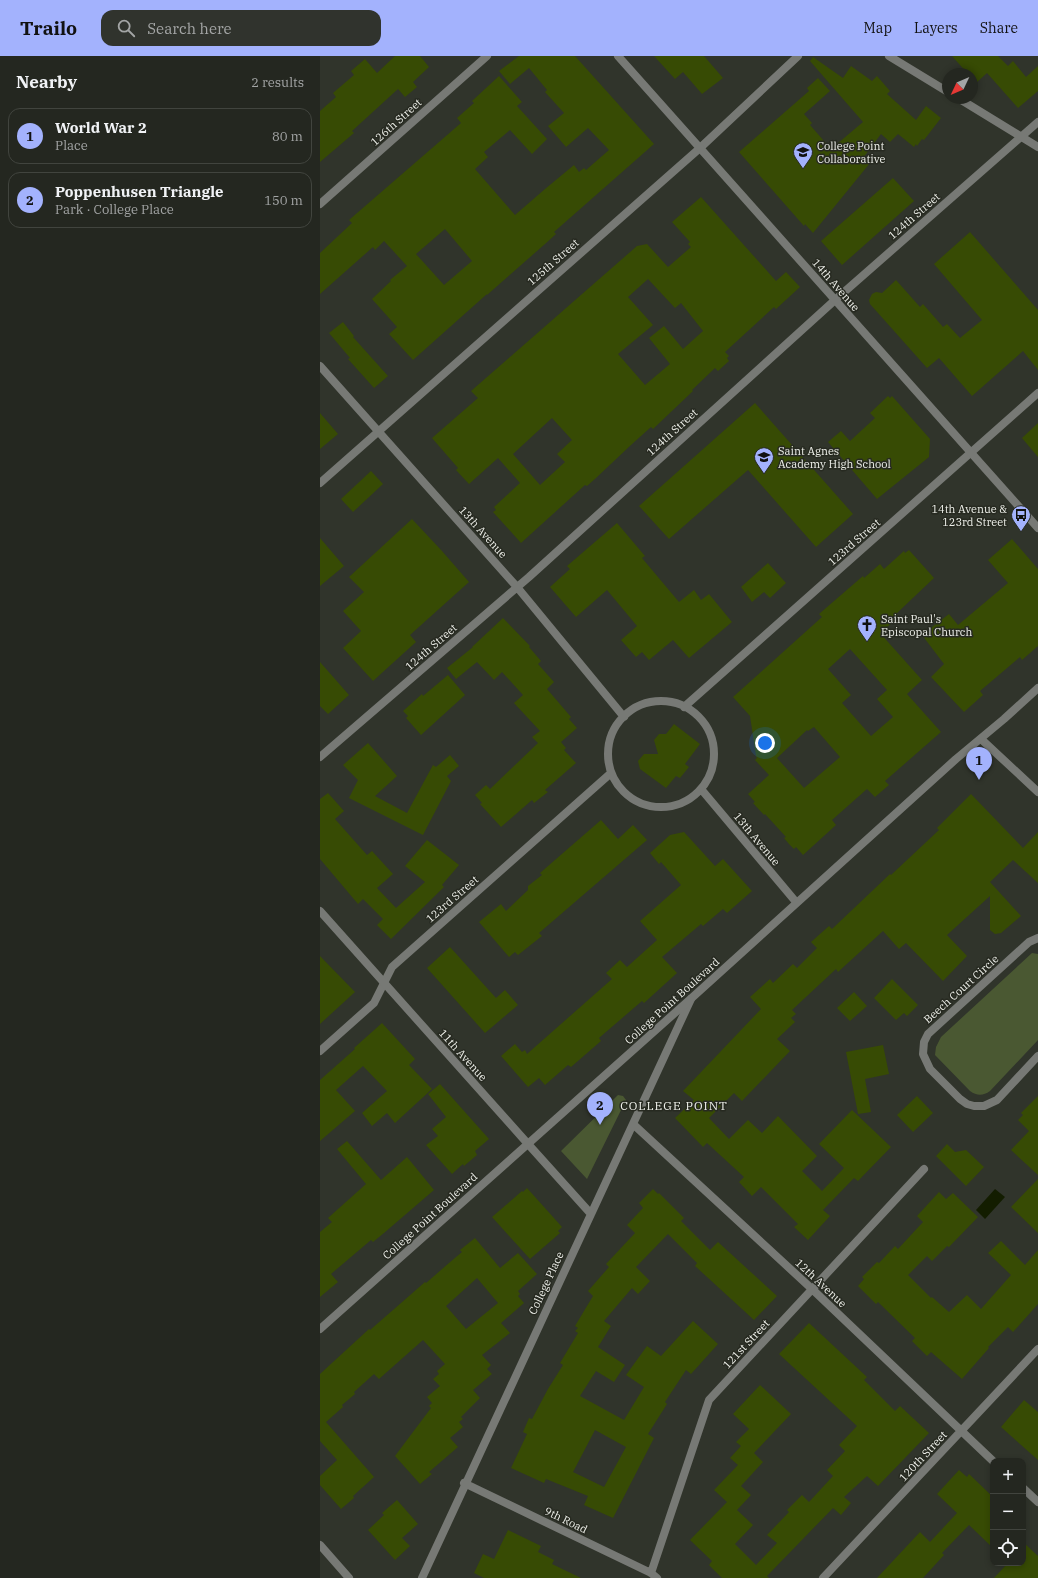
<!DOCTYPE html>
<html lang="en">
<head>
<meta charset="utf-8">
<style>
	body { margin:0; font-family:"IBM Plex Serif",serif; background:#30332d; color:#f1f3f6 }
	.controls { position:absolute; right:12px; bottom:12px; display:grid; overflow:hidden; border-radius:8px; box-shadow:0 2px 6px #0003 }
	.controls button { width:36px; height:36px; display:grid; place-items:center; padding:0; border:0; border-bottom:1px solid #41443e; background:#242720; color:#f1f3f6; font:20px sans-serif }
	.compass { position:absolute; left:622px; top:12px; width:36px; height:36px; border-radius:50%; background:#242720; box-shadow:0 2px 6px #0003; rotate:226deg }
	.you { position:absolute; left:445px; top:687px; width:14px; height:14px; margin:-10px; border:3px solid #fff; border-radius:50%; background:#1a73e8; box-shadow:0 0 0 6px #1a73e833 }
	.badge { display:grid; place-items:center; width:26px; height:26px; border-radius:50%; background:#a3b2fd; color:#111; font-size:13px; font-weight:700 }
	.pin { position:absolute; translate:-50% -33px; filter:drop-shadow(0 1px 2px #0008) }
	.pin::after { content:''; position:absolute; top:21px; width:14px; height:12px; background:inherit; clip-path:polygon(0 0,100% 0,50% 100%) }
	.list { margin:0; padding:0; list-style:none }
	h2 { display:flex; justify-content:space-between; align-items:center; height:52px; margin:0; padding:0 16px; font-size:17px }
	h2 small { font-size:13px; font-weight:400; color:#a3a5a5 }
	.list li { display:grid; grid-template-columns:26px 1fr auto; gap:12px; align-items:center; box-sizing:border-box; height:56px; margin:0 8px 8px; padding:0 8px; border:1px solid #41443e; border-radius:12px }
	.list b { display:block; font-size:15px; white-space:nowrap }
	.list p { margin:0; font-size:13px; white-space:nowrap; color:#a3a5a5 }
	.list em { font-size:13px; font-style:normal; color:#a3a5a5 }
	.icon { flex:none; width:22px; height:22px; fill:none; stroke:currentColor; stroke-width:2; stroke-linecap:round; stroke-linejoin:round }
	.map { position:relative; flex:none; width:718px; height:1522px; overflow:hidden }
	header { display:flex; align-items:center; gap:24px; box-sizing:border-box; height:56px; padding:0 20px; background:#a3b2fd; color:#111 }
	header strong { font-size:19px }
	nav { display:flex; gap:22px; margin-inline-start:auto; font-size:14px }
	.search { width:280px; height:36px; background:#30332d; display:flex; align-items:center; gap:10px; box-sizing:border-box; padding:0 14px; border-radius:12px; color:#a3a5a5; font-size:15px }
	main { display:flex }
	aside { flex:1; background:#242720 }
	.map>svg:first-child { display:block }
	.green { fill:#4a5832 }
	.water { fill:#131d00 }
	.building { fill:#374b04; fill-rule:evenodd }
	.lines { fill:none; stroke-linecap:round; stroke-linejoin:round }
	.minor { stroke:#777975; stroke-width:8 }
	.tertiary { stroke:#777975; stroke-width:8 }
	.labels { text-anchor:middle; stroke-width:3; stroke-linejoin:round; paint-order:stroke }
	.street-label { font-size:11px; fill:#eef0ea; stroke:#272a21 }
	.poi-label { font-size:11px; fill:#eef0ea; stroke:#272a21; text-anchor:start }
	.neighbourhood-label { font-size:12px; letter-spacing:1px; fill:#eef0ea; stroke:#272a21 }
</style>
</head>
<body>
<header>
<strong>Trailo</strong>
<div class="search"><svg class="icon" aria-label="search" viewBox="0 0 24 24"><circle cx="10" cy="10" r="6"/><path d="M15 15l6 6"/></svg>Search here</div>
<nav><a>Map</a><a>Layers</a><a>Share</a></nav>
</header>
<main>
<aside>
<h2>Nearby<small>2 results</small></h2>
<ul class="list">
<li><span class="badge">1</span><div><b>World War 2</b><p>Place</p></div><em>80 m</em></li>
<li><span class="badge">2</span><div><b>Poppenhusen Triangle</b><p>Park · College Place</p></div><em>150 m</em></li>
</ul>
</aside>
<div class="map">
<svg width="718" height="1522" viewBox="0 0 718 1522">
	<rect width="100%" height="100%" fill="#30342b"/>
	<path class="green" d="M712,897L718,898V984L670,1035C663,1040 657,1040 650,1035L615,999L616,991L621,981Z
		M298,1039L303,1040L306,1044L267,1123L241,1095Z"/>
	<path class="water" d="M675,1133L685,1141L665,1163L656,1154Z"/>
	<path class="building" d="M75,0H100L109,11L93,26L97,31L85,41L78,33L32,75L34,77L0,106V55L16,41L13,37L34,19L31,15L45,3L57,17Z
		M199,0H255L334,88L234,176L236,178L225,188L167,239V238L93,304L69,278L77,271L52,243L71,225L70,224L87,210L64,185L55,194L53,191L0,238V197L32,167L29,164L141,67L137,62L154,47L152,45L179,20L202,46L197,50L227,83L212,98L190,74L164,96L168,101L155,113L195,159L225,133L254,109L259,116L264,112L266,114L289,94L268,72L246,91L228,70L244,57L225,36L227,34L209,12L190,28L179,15ZM125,173L152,205L124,229L96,198Z
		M334,0H384L403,22L382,38L363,16L355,23Z
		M632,0H678L688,10L693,5L706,21L718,10V35L698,52L667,17L656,27L652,23V18H648Z
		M493,1L523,22L531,10L552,25L557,20L570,35L567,38L596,64L606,50L621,62L604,84L602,83L597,90L596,88L594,91L578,78L570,86L561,78L543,102L550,107L493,177L485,168L484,170L419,96L489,35L487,32L498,22L510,35L484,58L492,67L490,69L511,93L543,66L490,5Z
		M573,122L594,145L522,209L501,185Z
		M381,141L456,225L466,216L480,231L456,253L454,251L405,296L409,300L407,302L409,305L398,315L395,312L372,334L373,335L333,373L331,371L311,389L276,422L267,430L265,429L201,487L173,456L176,454L174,451L200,427L178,402L149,428L136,414L138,412L112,382L158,342L151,335L317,190L327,188L348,211L371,191L368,188L370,186L352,166ZM328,223L355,252L361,247L383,275L363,293L344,270L329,282L350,308L325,329L298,298L333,269L308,241ZM232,362L252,384L237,398L245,406L220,429L193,398Z
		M650,176L718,254V314L703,295L652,340L619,302L607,312L550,248L549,244L552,238L556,236L562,237L576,224L600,251L603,248L623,271L627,268L640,282L662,264L614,208Z
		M23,266L34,280L33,281L68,320L54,332L28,303L30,302L9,277Z
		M568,340L570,342L572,340L610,383L609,401L557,443L508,386L521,375L530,385L555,362L550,357Z
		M435,347L533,458L496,491L428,414L349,483L319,450Z
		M0,357L18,378L0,393Z
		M718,367V401L702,382Z
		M51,415L63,428L33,456L21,443Z
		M92,463L122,495L149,526L90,579L96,586L53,625L23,592L41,575L23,555L44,536L29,521Z
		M297,467L325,500L322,502L359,546L374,534L381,544L389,538L412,566L369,602L353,584L329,604L322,596L316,601L301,584L317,570L287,534L256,561L230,531L250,513L247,510Z
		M0,482L24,510L0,530Z
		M692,483L718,513V590L702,604L700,601L660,635L663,639L644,656L611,621L624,608L602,579L629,558L638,569L688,527L668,504Z
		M589,494L614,522L576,558L579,561L560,577L602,624L587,638L621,676L565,725L569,729L555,741L547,733L512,764L516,769L483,799L476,791L474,793L469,788L464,782L466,781L445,758L444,759L433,747L435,746L428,738L449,719L435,704L437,702L436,700L430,660L413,641L502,561L499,558L543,520L544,522L560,508L564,513L584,495L585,497ZM530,593L567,634L557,643L573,661L551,680L522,647L531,639L508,613ZM494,671L520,701L484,732L457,702L487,674L488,675Z
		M448,507L466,527L450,542L444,536L432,546L421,531Z
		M183,562L210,590L209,591L221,605L218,608L234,626L227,633L251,661L249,663L257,672L241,686L246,692L244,694L256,707L225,734L228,736L214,747L212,744L181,771L160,748L162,747L155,739L166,729L170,733L218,687L212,681L220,675L194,647L203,639L182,616L174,624L157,606L136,623L127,612L153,591H152Z
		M0,606L29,639L8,658L0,650Z
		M128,619L145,639L101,679L86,662L88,660L83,655L102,638L103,640Z
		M354,668L380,688L365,708L369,711L360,722L356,720L346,732L320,713L318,705L324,698H338L334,684L339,678H346Z
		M48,687L77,720L55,740L87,757L113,709L116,711L130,699L139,710L127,720L131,725L103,779L29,742L38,724L23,709Z
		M8,737L24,755L15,763L47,799L52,795L73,818L57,832L76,852L105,826L85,810L107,784L139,809L122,829L124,831L71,883L57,869L63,863L43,843L38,848L0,803V743Z
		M651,738L703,792L718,776V827L693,804L670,826L701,860L681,877L675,878L670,874V840L627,879L647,900L623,925L586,887L579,893L563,875L518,916L516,913L472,954L476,958L471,962L475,966L457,983L470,995L422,1045L414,1037L389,1062L409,1083L428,1064L442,1077L458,1060L497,1100L482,1115L502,1135L524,1112L499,1088L532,1054L571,1091L538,1125L534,1122L503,1154L510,1160L488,1184L474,1171L478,1168L441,1131L432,1140L419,1126L424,1121L387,1087L383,1091L355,1062L374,1044L363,1035L441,953L430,941L450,923L453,927L473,908L477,912L497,892L491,886L509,870L512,873L570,818L571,819L619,774L617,772Z
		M281,764L298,783L313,769L327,784L219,877L222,880L198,899L195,896L189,901L159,866L181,848L186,855L208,834V830L222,819L220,817Z
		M364,776L395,810L403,803L432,835L407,857L403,853L383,870L381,868L342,901L357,917L324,947L322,945L279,982L281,985L251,1011L248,1009L225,1029L219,1022L208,1031L181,1000L195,988L202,996L205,994L207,998L292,923L286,917L300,904L307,911L337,884L320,865L361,829L341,806L339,808L330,797L350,779Z
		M130,891L176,942L185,934L198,949L165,977L107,912Z
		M0,900L35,936L0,968Z
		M572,923L598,949L587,960L584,957L576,964L554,942Z
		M534,936L547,950L530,965L517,952Z
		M62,967L95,1003L89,1009L112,1033L75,1067L67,1057L52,1070L42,1057L67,1035L43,1010L16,1034L35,1055L0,1085V1024L35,993L34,992Z
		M563,989L569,1018L545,1023L551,1056L538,1058L526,996Z
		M120,1028L169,1083L155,1095L157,1099L144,1110L143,1108L132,1118L106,1089L118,1080L112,1073L126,1061L108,1038Z
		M597,1040L613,1057L593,1076L577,1059Z
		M718,1040V1119L691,1094L709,1075L698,1064L703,1059L701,1057Z
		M27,1085L61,1124L87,1101L114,1134L64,1177L53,1186L51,1184L11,1218L18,1226L0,1241V1176L12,1166L8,1162L46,1128L17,1093Z
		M627,1088L635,1096L646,1094L664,1111L646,1130L616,1100Z
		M718,1123V1177L691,1151Z
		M207,1132L242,1171L238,1175L240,1177L210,1203L172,1161L202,1135L203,1136Z
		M333,1133L338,1138L339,1137L364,1162L361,1165L390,1194L398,1186L457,1240L434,1264L375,1210L377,1207L348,1178L316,1211L330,1225L318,1238L312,1232L284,1265L291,1270L278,1291L305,1309L294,1326L276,1315L260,1340L304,1364L324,1331L306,1319L327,1290L341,1300L373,1265L398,1288L371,1318L366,1314L345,1346L347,1348L328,1378L334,1382L293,1462L264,1449L268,1440L226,1423L224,1427L191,1412L207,1378L203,1376L209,1362L212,1363L228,1333L243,1309L240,1307L258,1277L255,1275L258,1272L255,1270L273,1240L268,1235L289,1211L286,1208L315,1177L307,1169L323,1152L319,1147ZM275,1374L306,1391L284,1431L253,1416Z
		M619,1136L626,1143L633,1137L658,1161L629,1191L627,1190L612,1205L607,1200L588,1219L611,1242L612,1241L629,1256L647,1239L661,1253L691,1219L668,1197L681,1185L705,1209L718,1194V1248L693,1276L688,1271L668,1291L669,1292L642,1323L611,1296L607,1300L592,1285L595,1282L558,1246L556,1248L538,1230L544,1223L542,1221L557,1206L559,1207L575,1190L578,1193L603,1166L597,1160Z
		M155,1182L180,1212L198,1197L217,1218L198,1235L200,1238L198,1240L204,1247L181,1267L190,1277L162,1299L171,1309L167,1313L172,1318L153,1334L160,1342L141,1361L143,1363L139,1366L143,1371L130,1382L138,1391L109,1416L112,1418L100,1428L75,1400L111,1352L109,1350L112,1347L107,1341L120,1330L113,1323L119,1318L117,1315L125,1308L103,1284L59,1323L54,1318L34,1336L35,1338L22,1349L23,1351L6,1366L54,1421L33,1440L34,1442L21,1453L0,1429V1420L17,1404L0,1385V1318L49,1273L50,1274L73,1254L105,1226L106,1227L129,1207L142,1196L140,1194ZM157,1222L178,1247L146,1273L126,1250Z
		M489,1267L547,1321L544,1324L575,1355L580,1350L609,1377L558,1430L547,1420L524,1441L531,1447L521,1459L513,1452L447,1520L449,1522H402L389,1509L392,1505L370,1484L407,1446L394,1434L418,1409L410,1402L421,1390L416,1386L429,1373L413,1358L440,1329L471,1358L434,1397L443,1406L421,1430L431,1439L417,1454L433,1469L415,1488L436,1509L457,1487L447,1479L469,1456L467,1454L482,1439L489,1446L513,1420L507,1414L525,1395L519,1389L537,1370L459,1298Z
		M704,1344L718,1356V1404L681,1371Z
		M639,1414L647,1421L649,1418L673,1441V1492L649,1469L622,1497L624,1499L603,1522H557L600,1476L610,1486L637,1457L617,1438Z
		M77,1444L98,1468L82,1482L90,1490L75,1504L48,1474L64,1459L62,1457Z
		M188,1474L221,1490L218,1496L234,1504L232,1508L261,1522H164L154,1517L163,1498L174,1503Z
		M703,1486L718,1500V1522H674L688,1507H703Z"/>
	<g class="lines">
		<path class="minor" d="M0,148L167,0
			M0,310L197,531L304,661
			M0,427L380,92L478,0
			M288 698a53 53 0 1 1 106 0a53 53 0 1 1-106 0Z
			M364,651L718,337
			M661,683L718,736
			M0,701L209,521L515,244L718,66
			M381,733L476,846
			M718,882L709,886L608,978L604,986L603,998L610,1013L640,1043L647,1048L654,1050H664L677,1044L718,1000
			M0,995L54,947L72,911L291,717
			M313,1068L492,1233L673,1405
			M208,1088L271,1158
			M144,1427L331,1517L337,1522
			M703,1432L718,1446
			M0,1489L29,1522
			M331,1517L389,1344L604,1113
			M102,1522L371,943
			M503,1522L718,1293"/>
		<path class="tertiary" d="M298,0L718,472
			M569,0L628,36
			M638,42L718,91
			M0,855L208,1088
			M0,1273L375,939L636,703L684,663L718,632"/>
	</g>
	<defs>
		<g id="school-pin" transform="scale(1)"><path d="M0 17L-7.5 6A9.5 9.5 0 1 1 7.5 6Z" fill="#a3b2fd" stroke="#272a21"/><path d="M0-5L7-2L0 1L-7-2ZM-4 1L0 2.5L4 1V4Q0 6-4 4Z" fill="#111"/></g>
		<g id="bus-pin" transform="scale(1)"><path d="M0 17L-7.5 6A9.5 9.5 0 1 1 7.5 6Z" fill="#a3b2fd" stroke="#272a21"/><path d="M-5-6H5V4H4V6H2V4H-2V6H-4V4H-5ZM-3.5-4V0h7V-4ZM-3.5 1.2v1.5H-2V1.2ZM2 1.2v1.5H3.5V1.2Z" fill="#111"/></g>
		<g id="church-pin" transform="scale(1)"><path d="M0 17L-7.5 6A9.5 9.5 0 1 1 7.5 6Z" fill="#a3b2fd" stroke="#272a21"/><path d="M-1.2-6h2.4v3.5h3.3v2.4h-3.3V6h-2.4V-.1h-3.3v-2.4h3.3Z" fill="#111"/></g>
	</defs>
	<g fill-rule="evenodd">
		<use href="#school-pin" x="483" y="96"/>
		<use href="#school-pin" x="444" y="401"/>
		<use href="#bus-pin" x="701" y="459"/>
		<use href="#church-pin" x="547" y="569"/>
	</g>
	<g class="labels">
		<g class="street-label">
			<text transform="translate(76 66) rotate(-42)" y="4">126th Street</text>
			<text transform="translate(594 160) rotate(-41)" y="4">124th Street</text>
			<text transform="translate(233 206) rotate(-41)" y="4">125th Street</text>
			<text transform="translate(516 229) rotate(49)" y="4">14th Avenue</text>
			<text transform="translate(352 376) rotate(-42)" y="4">124th Street</text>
			<text transform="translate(163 476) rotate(48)" y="4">13th Avenue</text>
			<text transform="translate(534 486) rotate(-41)" y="4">123rd Street</text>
			<text transform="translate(111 591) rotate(-41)" y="4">124th Street</text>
			<text transform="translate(437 783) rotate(50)" y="4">13th Avenue</text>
			<text transform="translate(132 843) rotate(-41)" y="4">123rd Street</text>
			<text transform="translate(641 933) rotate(-42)" y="4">Beech Court Circle</text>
			<text transform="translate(352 945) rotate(-42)" y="4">College Point Boulevard</text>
			<text transform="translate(143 999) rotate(48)" y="4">11th Avenue</text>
			<text transform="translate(110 1160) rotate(-42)" y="4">College Point Boulevard</text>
			<text transform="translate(226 1227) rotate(-65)" y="4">College Place</text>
			<text transform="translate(501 1227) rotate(43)" y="4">12th Avenue</text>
			<text transform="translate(426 1288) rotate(-47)" y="4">121st Street</text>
			<text transform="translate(603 1400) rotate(-47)" y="4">120th Street</text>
			<text transform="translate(246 1464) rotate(26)" y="4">9th Road</text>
		</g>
		<g class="poi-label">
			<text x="497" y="94">College Point<tspan x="497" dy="13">Collaborative</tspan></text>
			<text x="458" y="399">Saint Agnes<tspan x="458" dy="13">Academy High School</tspan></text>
			<text x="687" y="457" text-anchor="end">14th Avenue &amp;<tspan x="687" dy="13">123rd Street</tspan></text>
			<text x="561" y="567">Saint Paul's<tspan x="561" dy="13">Episcopal Church</tspan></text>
		</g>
		<g class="neighbourhood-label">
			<text x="354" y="1054">COLLEGE POINT</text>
		</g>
	</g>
</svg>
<div class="controls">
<button>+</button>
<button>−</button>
<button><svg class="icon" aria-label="locate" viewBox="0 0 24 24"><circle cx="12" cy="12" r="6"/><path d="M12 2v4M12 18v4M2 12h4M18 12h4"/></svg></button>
</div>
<svg class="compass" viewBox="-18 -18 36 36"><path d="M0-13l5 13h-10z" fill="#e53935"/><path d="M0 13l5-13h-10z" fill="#a3a5a5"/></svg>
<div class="you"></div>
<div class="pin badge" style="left:659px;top:724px">1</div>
<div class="pin badge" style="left:280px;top:1069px">2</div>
</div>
</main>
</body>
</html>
